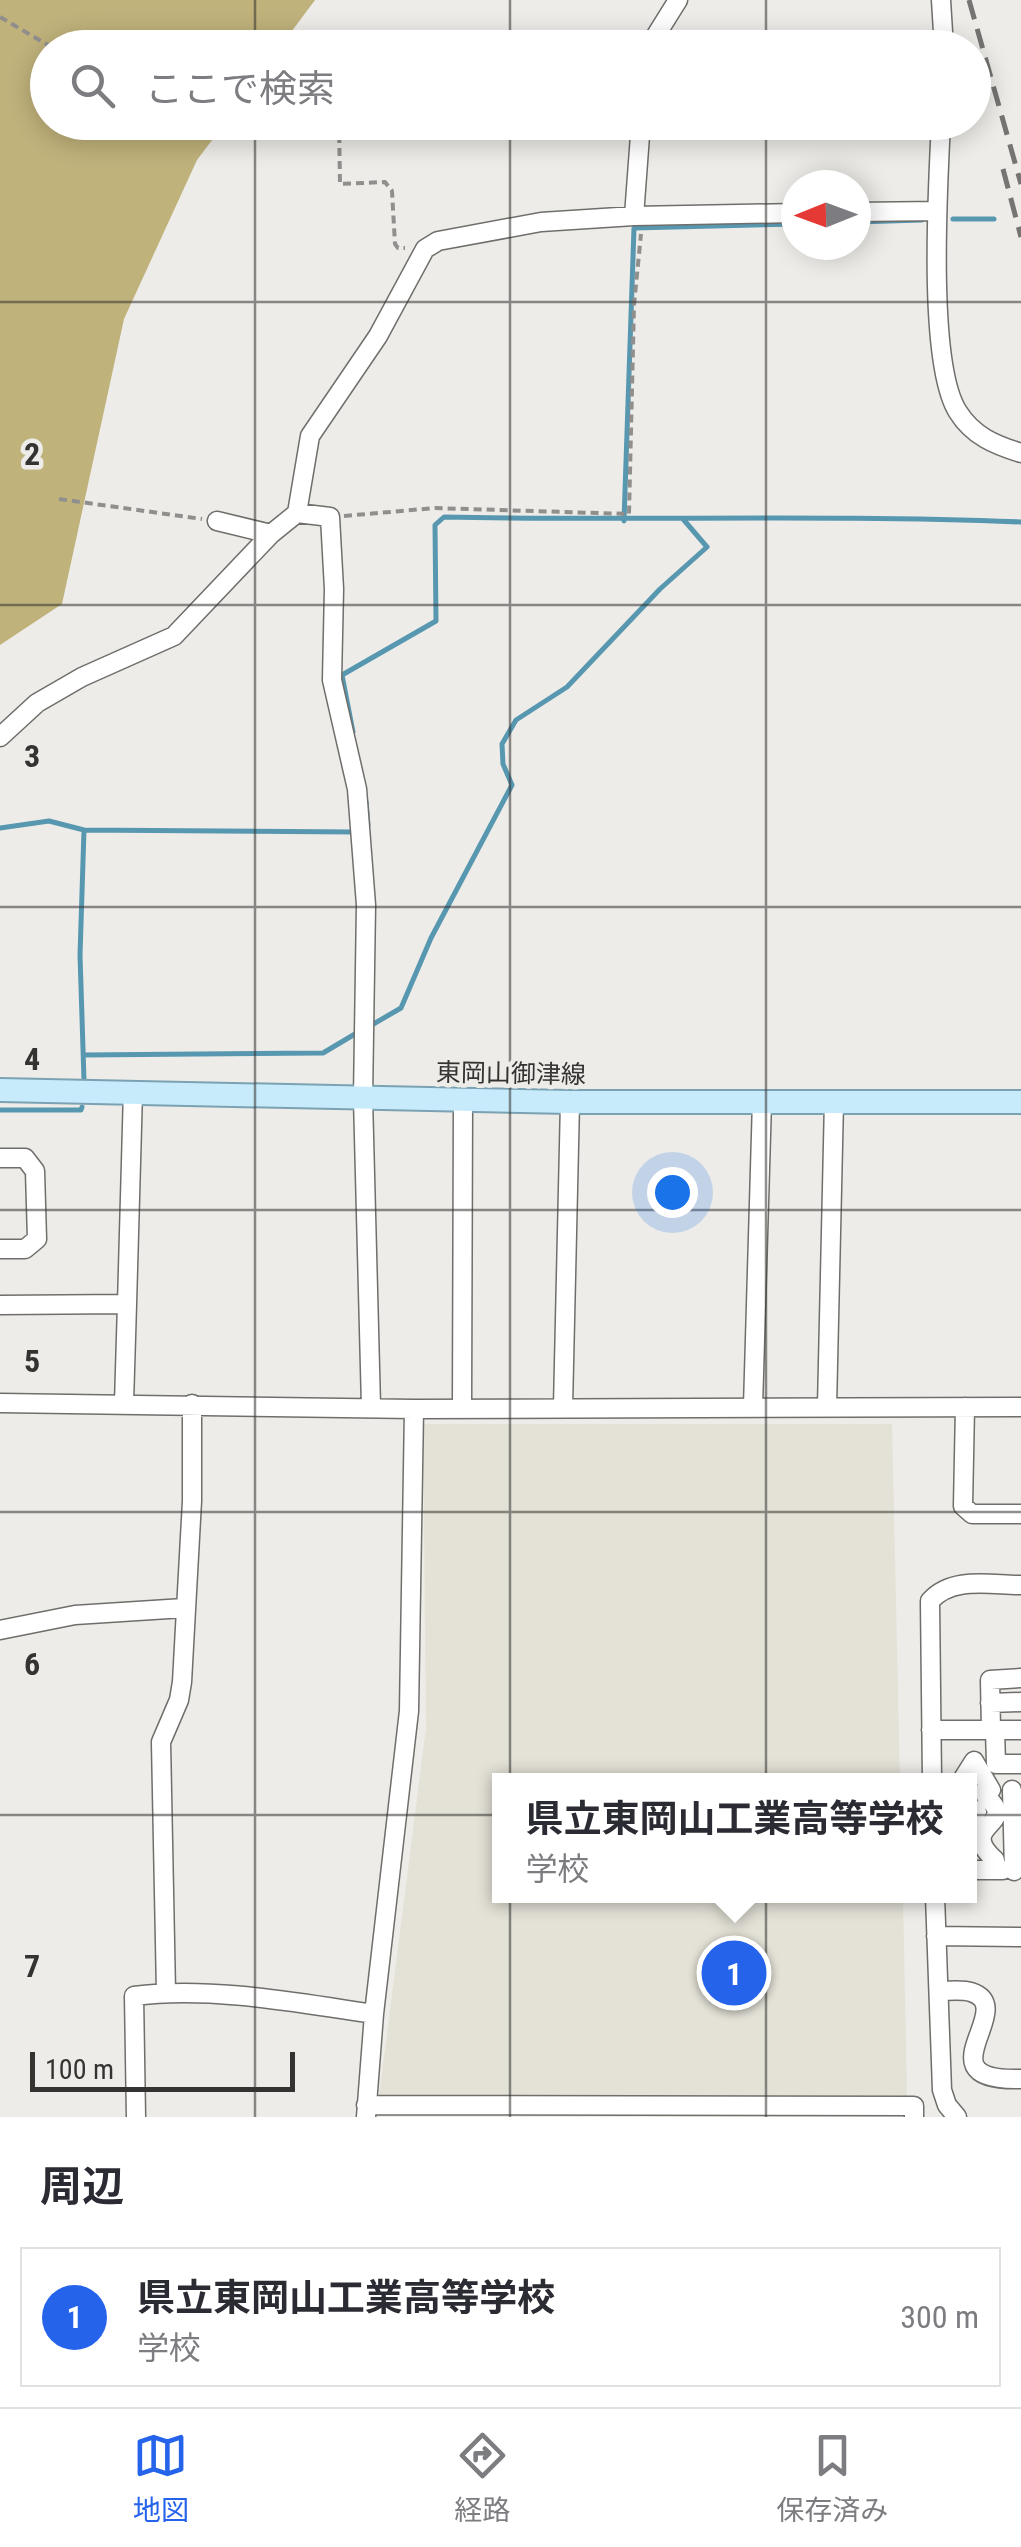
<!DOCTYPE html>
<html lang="ja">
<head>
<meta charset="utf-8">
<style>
	body { margin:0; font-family:"Roboto Condensed","Noto Sans JP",sans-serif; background:#f2f2f3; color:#2b2b33 }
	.compass { position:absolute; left:781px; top:170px; width:90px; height:90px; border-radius:50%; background:#fff; box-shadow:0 5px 25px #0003; rotate:269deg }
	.scale { position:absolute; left:30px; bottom:25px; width:265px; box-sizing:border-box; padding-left:10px; border:5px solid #343332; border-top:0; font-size:28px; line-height:35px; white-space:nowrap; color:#343332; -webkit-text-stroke:8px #edece8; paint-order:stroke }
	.you { position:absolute; left:672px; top:1192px; width:35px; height:35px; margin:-25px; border:8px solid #fff; border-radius:50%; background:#1a73e8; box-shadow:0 0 0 15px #1a73e833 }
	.badge { display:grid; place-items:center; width:65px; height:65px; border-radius:50%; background:#2563eb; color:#fff; font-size:32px; font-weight:700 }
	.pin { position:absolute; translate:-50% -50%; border:5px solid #fff; box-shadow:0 2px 10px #0006 }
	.popup { position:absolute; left:492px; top:1773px; width:485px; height:130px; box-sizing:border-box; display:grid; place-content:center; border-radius:0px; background:#fff; filter:drop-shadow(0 2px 8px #0005); font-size:32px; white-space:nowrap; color:#7c7c81 }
	.popup b { font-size:38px; color:#2b2b33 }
	.popup::after { content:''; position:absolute; left:50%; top:100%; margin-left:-20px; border:20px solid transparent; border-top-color:#fff }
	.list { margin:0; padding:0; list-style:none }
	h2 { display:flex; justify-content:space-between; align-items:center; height:130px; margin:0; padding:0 40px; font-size:42px }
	h2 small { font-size:32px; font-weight:400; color:#7c7c81 }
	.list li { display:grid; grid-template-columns:65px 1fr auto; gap:30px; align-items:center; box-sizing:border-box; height:140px; margin:0 20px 20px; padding:0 20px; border:2px solid #e1e1e2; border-radius:0px }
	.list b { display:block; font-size:38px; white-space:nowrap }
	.list p { margin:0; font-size:32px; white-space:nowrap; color:#7c7c81 }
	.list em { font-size:32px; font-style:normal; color:#7c7c81 }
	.icon { flex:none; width:55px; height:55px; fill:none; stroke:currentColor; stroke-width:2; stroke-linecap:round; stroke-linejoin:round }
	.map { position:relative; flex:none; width:1021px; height:2117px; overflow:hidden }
	.search { position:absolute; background:#fff; box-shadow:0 5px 25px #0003; left:30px; right:30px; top:30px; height:110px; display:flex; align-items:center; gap:25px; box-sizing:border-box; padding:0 35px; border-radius:55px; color:#7c7c81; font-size:38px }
	.sheet { height:290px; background:#fff }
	nav { display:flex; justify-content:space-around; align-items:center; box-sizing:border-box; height:140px; border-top:2px solid #e1e1e2; background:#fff; font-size:28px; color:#7c7c81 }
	nav a { display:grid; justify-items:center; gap:5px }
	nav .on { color:#2563eb }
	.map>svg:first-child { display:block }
	.built { fill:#e4e2d7 }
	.forest { fill:#c0b27b }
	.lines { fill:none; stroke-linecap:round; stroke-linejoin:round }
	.stream { stroke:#5897b0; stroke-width:5 }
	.minor-casing { stroke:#6f6e6b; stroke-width:21 }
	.major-casing { stroke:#7ba2b2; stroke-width:26 }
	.path { stroke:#908f8d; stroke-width:4; stroke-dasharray:8 5; stroke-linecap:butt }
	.minor { stroke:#fff; stroke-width:18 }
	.major { stroke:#c7ebfa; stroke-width:22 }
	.rail { stroke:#757472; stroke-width:5; stroke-dasharray:20 10; stroke-linecap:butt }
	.grid { fill:none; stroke:#343332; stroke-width:2.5; stroke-opacity:0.55 }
	.labels { text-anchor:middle; stroke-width:9; stroke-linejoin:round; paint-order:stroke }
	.street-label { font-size:25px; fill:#343332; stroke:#edece8 }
	.grid-label { font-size:32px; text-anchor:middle; font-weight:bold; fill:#343332; stroke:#edece8; stroke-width:9; stroke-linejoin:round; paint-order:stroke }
</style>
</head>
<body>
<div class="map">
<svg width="1021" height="2117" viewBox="0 0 1021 2117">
	<rect width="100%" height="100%" fill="#edece8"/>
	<path class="built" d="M423,1424H892L900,1780H499V1896H903L907,2096H379L426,1728Z"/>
	<path class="forest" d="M0,0H315L280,47L48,48V122L225,123L197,160L124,319L62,604L0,645Z"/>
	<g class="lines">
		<path class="stream" d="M953,219H994
			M856,222L922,220
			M624,521L634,228L796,224
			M353,732L342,675L436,621L435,525L444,517C636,521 828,514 1021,522
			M366,802L368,825
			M0,828L49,821L84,830L355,832
			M84,830L80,955L84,1080
			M370,1026L401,1008L431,938L512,785L503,764L502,744L516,720L567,687L660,589L707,547L683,519
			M84,1055L323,1053L360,1031
			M0,1110H81L82,1107"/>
		<g class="minor-casing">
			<path id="minor" d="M941,0L944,48
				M648,48L678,0
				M941,122C938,185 927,364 958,412C973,436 995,445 1021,453
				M856,212L937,211
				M634,216L641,122
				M297,513L330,517L334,589L332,680L357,789L366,905L363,1098L371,1406
				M217,521L271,534
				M0,737L37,703L82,677L174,636L271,534L297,513L310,436L378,336L425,249L438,241L541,222L634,216L796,213
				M0,1158H25L35,1171L37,1239L25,1249H0
				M127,1304L133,1091
				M0,1305L127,1304L124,1403
				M0,1403L414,1409L1021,1407
				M462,1407L463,1100
				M563,1407L570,1102
				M753,1407L762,1101
				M827,1407L834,1101
				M965,1407L963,1506L972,1514H1021
				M0,1630L75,1615L184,1608
				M990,1703L1021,1702
				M931,1730H1021
				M991,1730L990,1680L1021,1678
				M995,1730L996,1764H1021
				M932,1780L930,1601C952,1576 990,1585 1021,1585
				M962,1780L974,1761L991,1790
				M985,1790L986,1797C1021,1825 955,1824 995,1860V1870
				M1012,1790L1014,1871
				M969,1806L977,1812L969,1823
				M969,1870H1003
				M935,1896L942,2090L947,2105L957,2117
				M936,1936L1021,1937
				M939,1991C948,1991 962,1989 971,1992C1021,2008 918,2082 1021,2079
				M166,1992L161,1742L179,1700L182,1682L192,1501V1404
				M366,2105L914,2106V2117
				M136,2117L134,1996C210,1986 299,2003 374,2014
				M366,2117L374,2014L409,1711L414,1409"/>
		</g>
		<g class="major-casing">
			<path id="major" d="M0,1090L570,1102H1021"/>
		</g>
		<path class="path" d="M0,17L53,48
			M283,48L309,38L308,48
			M339,122L340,184L385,182L392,191L395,244L398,248H405
			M59,499L202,519
			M344,516L435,508L629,514L634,305L641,234"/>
		<use href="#minor" class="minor"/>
		<use href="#major" class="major"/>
		<path class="rail" d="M969,0L1021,184
			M1003,169L1021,237"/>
	</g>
	<path class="grid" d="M255,0V48M510,0V48M766,0V48M255,122V2117M510,122V2117M766,122V2117M0,302H1021M0,605H1021M0,907H1021M0,1210H1021M0,1512H1021M0,1815H1021"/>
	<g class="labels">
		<g class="street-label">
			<text transform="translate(511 1073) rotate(1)" y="9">東岡山御津線</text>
		</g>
	</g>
	<g class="grid-label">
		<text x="32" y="465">2</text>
		<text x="32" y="767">3</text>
		<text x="32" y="1070">4</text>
		<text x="32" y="1372">5</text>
		<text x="32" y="1675">6</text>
		<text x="32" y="1977">7</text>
	</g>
</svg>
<svg class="compass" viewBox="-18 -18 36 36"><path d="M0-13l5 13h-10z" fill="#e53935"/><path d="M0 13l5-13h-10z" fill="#7c7c81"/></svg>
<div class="scale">100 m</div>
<div class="you"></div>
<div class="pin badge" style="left:734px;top:1973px">1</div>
<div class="popup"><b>県立東岡山工業高等学校</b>学校</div>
<div class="search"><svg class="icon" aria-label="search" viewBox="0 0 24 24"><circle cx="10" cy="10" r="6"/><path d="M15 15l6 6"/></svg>ここで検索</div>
</div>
<section class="sheet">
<h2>周辺<small></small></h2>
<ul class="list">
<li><span class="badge">1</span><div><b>県立東岡山工業高等学校</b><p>学校</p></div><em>300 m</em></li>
</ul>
</section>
<nav>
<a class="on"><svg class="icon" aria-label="map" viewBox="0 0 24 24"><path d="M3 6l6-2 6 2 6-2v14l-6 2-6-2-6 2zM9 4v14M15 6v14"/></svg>地図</a>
<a><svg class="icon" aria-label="directions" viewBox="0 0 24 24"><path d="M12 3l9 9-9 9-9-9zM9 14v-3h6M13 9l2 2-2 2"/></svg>経路</a>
<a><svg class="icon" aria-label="saved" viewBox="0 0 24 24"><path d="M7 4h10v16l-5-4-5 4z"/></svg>保存済み</a>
</nav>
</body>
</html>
